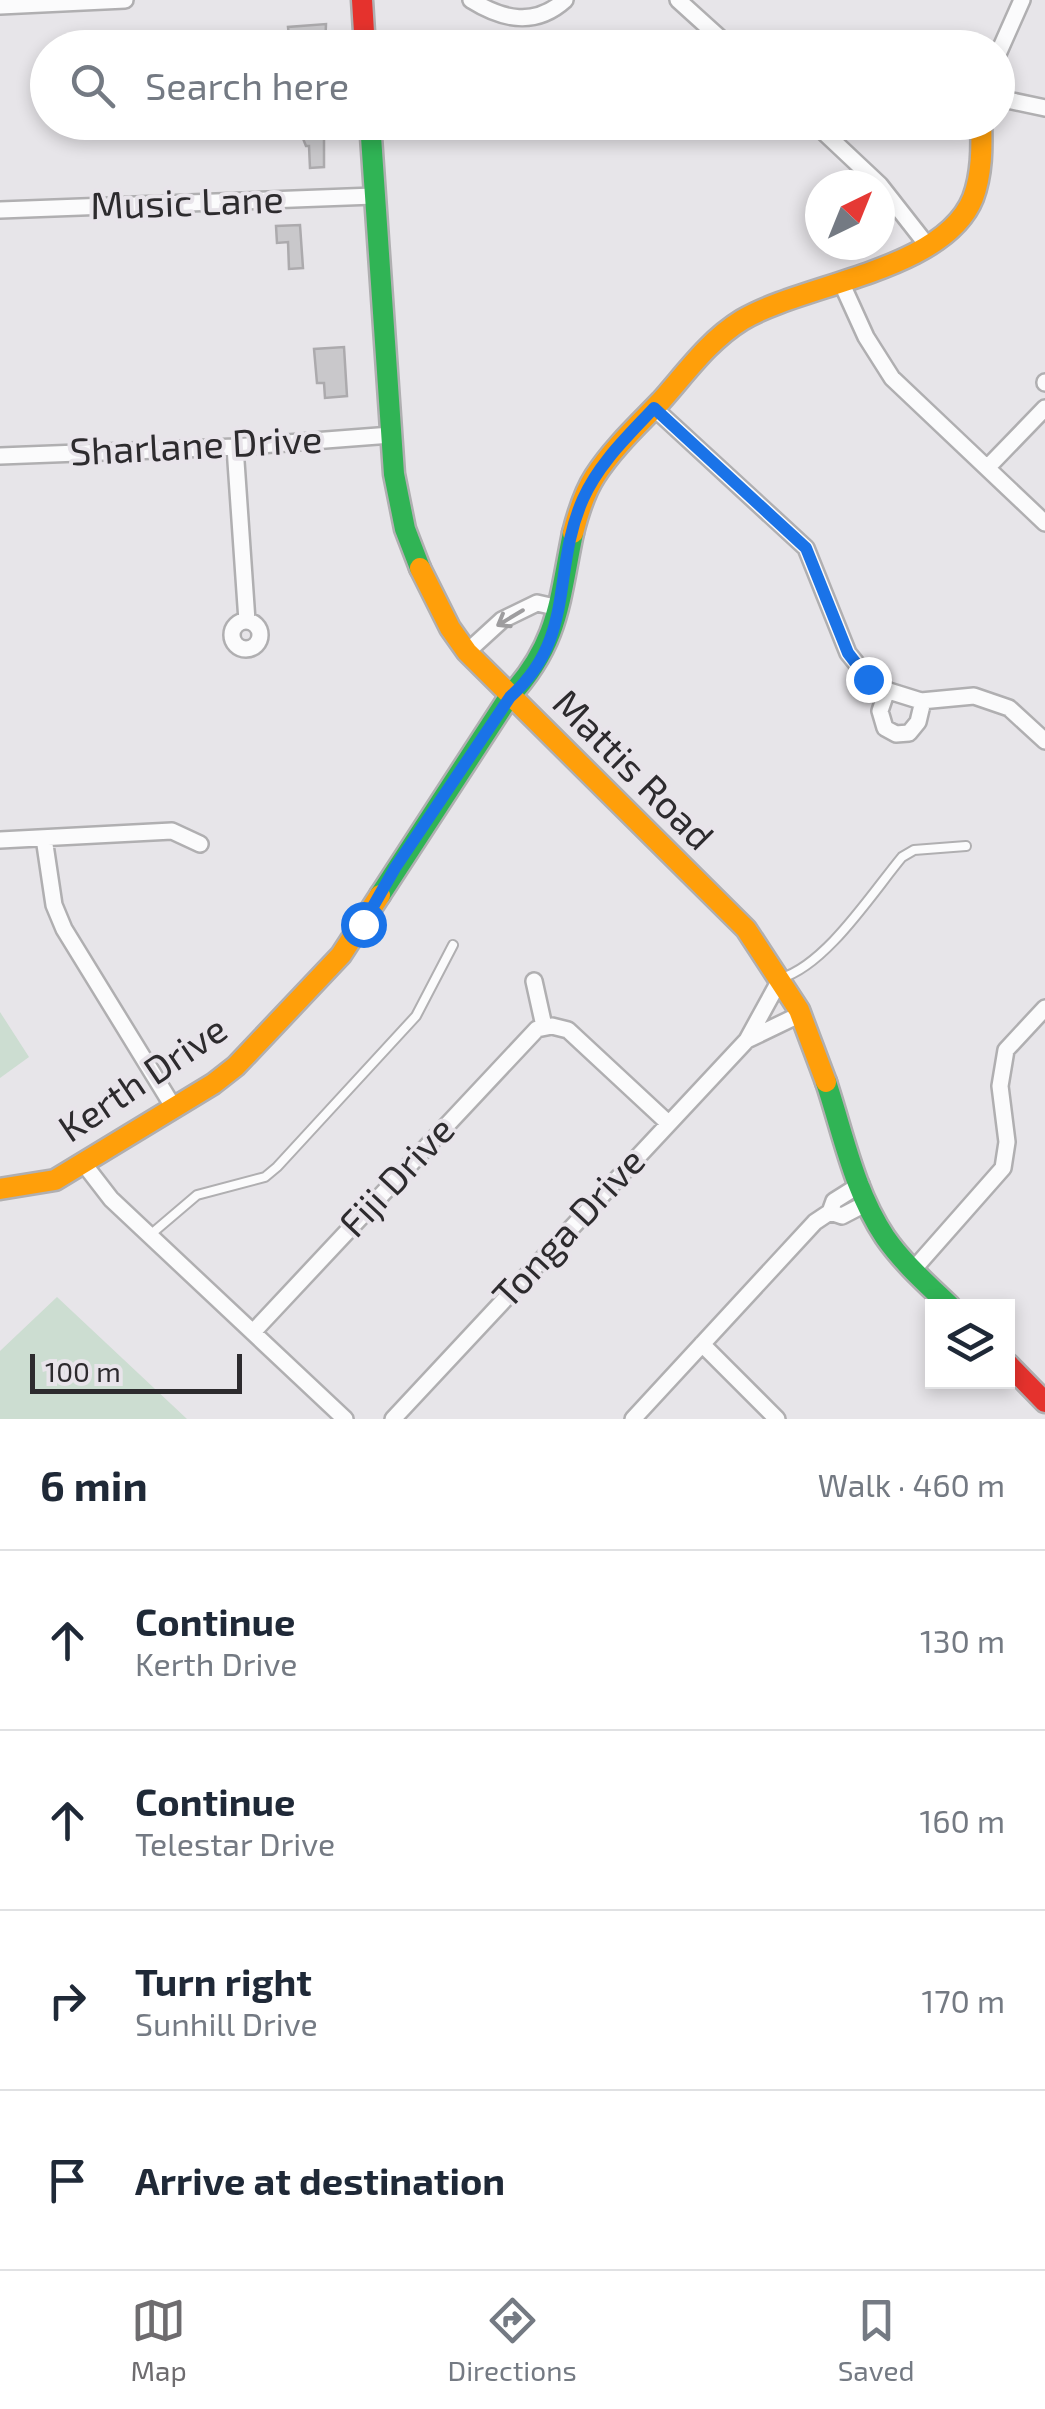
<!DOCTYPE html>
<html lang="en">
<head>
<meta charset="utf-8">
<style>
	body { margin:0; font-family:"Exo 2",sans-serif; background:#f6f6f7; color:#1f2937 }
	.controls { position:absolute; right:30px; bottom:30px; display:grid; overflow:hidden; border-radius:0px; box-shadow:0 5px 15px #0003 }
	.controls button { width:90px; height:90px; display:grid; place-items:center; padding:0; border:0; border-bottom:2px solid #e0e1e3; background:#fff; color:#1f2937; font:50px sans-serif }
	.compass { position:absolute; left:805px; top:170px; width:90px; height:90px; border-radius:50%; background:#fff; box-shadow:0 5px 15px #0003; rotate:43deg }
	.scale { position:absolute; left:30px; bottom:25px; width:212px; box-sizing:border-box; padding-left:10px; border:5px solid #2d2b2e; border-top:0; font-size:28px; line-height:35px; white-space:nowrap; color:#2d2b2e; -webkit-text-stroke:8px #e8e4ea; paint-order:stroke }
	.stop { position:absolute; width:30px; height:30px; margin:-22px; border:8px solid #1a73e8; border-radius:50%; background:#fff }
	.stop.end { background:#1a73e8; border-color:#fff; box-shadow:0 2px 10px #0008 }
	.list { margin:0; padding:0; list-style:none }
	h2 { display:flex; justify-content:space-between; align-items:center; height:130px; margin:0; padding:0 40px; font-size:42px }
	h2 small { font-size:32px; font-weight:400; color:#747a83 }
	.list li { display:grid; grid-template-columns:65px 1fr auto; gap:30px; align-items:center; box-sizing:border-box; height:180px; padding:0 40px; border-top:2px solid #e0e1e3 }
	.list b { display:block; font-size:38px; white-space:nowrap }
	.list p { margin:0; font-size:32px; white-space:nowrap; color:#747a83 }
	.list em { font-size:32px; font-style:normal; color:#747a83 }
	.icon { flex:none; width:55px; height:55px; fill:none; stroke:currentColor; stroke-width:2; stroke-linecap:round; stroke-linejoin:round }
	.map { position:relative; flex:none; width:1045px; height:1419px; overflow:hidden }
	.search { position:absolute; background:#fff; box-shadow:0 5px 15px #0003; left:30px; right:30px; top:30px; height:110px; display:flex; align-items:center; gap:25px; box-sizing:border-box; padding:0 35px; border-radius:55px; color:#747a83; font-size:38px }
	.sheet { height:850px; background:#fff }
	nav { display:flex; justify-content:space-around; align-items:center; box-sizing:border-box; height:140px; border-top:2px solid #e0e1e3; background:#fff; font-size:28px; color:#747a83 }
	nav a { display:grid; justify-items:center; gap:5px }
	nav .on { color:#6e6c6f }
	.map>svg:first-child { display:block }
	.green { fill:#ccddd1 }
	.building { fill:#c9c8cb; stroke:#acaaad; stroke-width:2.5 }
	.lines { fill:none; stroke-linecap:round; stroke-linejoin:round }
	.lane-casing { stroke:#b0afb1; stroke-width:12 }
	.street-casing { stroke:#b0afb1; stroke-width:20 }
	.fast-casing { stroke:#b0afb1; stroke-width:25 }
	.slow-casing { stroke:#b0afb1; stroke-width:25 }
	.jam-casing { stroke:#b0afb1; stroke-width:25 }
	.lane { stroke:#fbfbfc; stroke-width:8 }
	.street { stroke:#fbfbfc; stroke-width:15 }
	.fast { stroke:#30b455; stroke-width:20 }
	.slow { stroke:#ff9f0a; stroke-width:20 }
	.jam { stroke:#e5322d; stroke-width:20 }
	.oneway { stroke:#9e9d9f }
	.route { stroke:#1a73e8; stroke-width:12 }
	.labels { text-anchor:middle; stroke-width:8; stroke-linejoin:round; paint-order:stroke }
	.street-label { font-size:38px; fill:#2d2b2e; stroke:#e8e4ea }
</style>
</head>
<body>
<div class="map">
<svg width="1045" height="1419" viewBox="0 0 1045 1419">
	<rect width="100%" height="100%" fill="#e7e5e9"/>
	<path class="green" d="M0,1012L29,1057L0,1078Z
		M57,1297L187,1419H0V1351Z"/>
	<path class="building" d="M326,24L325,48H290L288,27Z
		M292,122H324V167L310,168L309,146H306L302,136L293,137Z
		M300,225L303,268L289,269L288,242L277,243L276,226Z
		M344,347L347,396L325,398L324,383H317L314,349Z"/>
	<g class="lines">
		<g class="lane-casing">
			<path id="lane" d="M781,978C826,965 872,893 902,857L914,850L966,846
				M150,1235L197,1195L265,1177L277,1167L416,1016L453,945"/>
		</g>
		<g class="street-casing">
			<path id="street" d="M471,0C503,20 535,27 565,0
				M678,0L731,48
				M0,6L125,0
				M998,54L1022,0
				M998,98L1045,108
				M813,122L880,185
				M880,185L927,245
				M0,210L374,196
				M841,282L866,337L892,378L1045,523
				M1045,382V383
				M654,408L806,548L848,653L869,679L889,691L921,701L974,696L1009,708L1045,741
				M235,447L247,621
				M0,456L235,447L391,435
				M987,468L1045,408
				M232 635a14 14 0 1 1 28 0a14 14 0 1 1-28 0Z
				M467,652L502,620L537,603L559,608
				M887,690L880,711L885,728L896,734L909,733L918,722L923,701
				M44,838L54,905L64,929L174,1108
				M0,840L172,831L200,844
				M534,981L544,1026
				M747,1040L801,1014
				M84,1164L111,1199L345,1419
				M830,1212L842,1216L867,1203
				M913,1270L1003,1168L1007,1142L1000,1086L1006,1050L1045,1008
				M254,1331L537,1029L552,1026L568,1030L667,1122
				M702,1344L777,1419
				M393,1419L747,1040L781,978
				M633,1419L815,1222L830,1212L834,1201L861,1184"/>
		</g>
		<g class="fast-casing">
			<path id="fast" d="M370,122L394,474L405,529L420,568
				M380,895L509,697C559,643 559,601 573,533
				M826,1082C843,1133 854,1191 885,1237C903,1263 927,1284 950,1306"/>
		</g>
		<g class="slow-casing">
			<path id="slow" d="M573,533C578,513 584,493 595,476C613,448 638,425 661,401C686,373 708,341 742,320C804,283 944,271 973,198C982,174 982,147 981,122
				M420,568L450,628L467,652L746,929L799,1010L826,1082
				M0,1189L55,1180L213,1084L236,1066L341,955L380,895"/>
		</g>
		<g class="jam-casing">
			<path id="jam" d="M362,0L365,48
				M1008,1364L1045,1402"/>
		</g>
		<use href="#lane" class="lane"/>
		<use href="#street" class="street"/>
		<use href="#fast" class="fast"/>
		<use href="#slow" class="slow"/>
		<use href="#jam" class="jam"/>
	</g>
	<defs><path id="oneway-shaft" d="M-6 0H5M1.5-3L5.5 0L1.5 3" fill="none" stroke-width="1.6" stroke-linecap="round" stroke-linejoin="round" transform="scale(2.5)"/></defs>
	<use class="oneway" href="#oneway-shaft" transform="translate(510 618) rotate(149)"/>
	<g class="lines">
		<path class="route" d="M363,924L395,868L510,697C577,637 551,571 583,499C599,463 628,436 654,408L806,548L848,653L868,679"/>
	</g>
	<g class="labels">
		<g class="street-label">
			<text transform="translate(187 203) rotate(-2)" y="13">Music Lane</text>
			<text transform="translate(196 446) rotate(-3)" y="13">Sharlane Drive</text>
			<text transform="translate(633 770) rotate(45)" y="13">Mattis Road</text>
			<text transform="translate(143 1079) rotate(-34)" y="13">Kerth Drive</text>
			<text transform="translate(397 1177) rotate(-47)" y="13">Fiji Drive</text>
			<text transform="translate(569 1228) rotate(-47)" y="13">Tonga Drive</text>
		</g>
	</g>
</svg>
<div class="controls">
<button><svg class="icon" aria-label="layers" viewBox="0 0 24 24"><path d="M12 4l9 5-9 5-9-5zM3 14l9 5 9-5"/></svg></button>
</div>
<svg class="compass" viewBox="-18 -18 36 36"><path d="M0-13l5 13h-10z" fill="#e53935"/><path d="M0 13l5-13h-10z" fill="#747a83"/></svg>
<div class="scale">100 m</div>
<div class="stop" style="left:363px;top:924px"></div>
<div class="stop end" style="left:868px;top:679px"></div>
<div class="search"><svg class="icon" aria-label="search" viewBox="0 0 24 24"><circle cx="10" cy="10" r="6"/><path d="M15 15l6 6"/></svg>Search here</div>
</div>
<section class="sheet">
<h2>6 min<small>Walk · 460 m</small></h2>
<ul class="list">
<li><svg class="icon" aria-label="ahead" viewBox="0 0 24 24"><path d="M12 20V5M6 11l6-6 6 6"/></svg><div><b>Continue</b><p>Kerth Drive</p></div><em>130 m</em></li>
<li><svg class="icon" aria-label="ahead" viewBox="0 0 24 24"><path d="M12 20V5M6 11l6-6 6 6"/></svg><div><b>Continue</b><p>Telestar Drive</p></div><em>160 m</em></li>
<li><svg class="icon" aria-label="right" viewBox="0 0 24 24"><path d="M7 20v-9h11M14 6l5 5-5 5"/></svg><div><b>Turn right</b><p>Sunhill Drive</p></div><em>170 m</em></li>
<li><svg class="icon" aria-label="arrive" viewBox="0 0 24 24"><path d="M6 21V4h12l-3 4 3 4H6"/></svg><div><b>Arrive at destination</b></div></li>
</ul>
</section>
<nav>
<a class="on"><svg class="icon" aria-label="map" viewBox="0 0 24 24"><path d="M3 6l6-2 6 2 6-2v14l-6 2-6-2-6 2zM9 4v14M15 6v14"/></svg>Map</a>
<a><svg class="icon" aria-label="directions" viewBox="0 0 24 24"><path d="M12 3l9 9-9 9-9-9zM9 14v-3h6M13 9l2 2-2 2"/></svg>Directions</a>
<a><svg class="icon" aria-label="saved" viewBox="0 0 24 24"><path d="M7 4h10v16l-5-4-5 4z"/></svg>Saved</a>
</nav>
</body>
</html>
